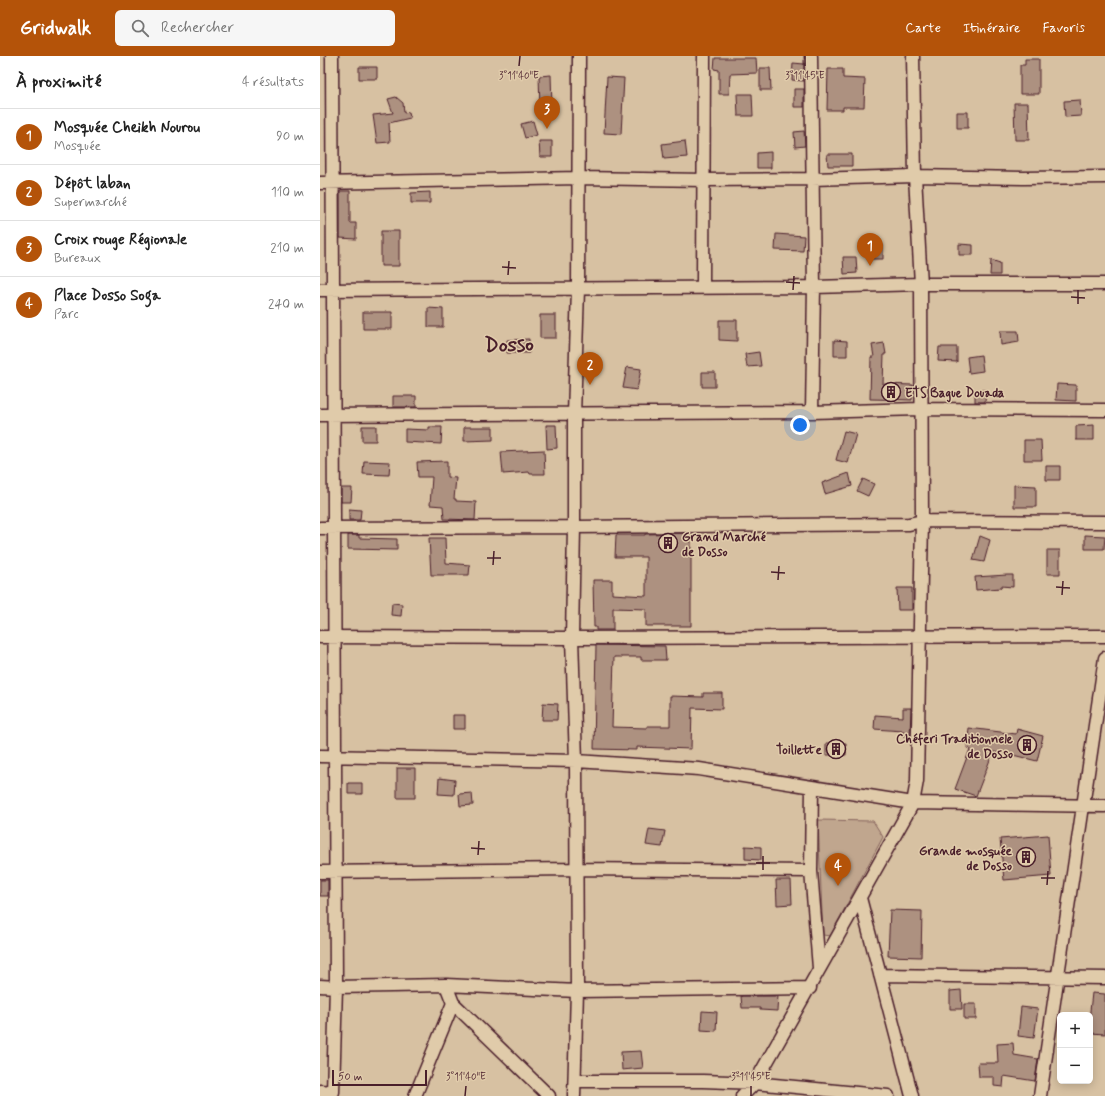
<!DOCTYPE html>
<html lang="fr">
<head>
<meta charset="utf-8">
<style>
	body { margin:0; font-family:Mynerve,sans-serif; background:#f6f6f6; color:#222 }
	.controls { position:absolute; right:12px; bottom:12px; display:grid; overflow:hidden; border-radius:6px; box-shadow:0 2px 10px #0003 }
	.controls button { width:36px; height:36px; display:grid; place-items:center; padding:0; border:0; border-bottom:1px solid #e0e0e0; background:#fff; color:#222; font:20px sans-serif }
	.scale { position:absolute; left:12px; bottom:10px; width:95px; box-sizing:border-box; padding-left:4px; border:2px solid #4a1f2b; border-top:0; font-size:11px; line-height:14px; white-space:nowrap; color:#4a1f2b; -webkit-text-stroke:3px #e0cbaa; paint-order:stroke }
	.you { position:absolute; left:480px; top:369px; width:14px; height:14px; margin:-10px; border:3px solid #fff; border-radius:50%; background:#1a73e8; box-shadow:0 0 0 6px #1a73e833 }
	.badge { display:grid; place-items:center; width:26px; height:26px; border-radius:50%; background:#b45309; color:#fff; font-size:13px; font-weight:700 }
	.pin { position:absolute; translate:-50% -33px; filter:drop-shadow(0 1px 2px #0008) }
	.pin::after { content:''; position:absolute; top:21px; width:14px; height:12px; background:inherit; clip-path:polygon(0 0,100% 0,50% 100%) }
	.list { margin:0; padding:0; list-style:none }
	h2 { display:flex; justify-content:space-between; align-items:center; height:52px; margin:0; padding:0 16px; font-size:17px }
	h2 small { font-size:13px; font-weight:400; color:#767676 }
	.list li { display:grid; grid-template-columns:26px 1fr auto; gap:12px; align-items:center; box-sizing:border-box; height:56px; padding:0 16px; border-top:1px solid #e0e0e0 }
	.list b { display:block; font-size:15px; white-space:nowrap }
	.list p { margin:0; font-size:13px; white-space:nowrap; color:#767676 }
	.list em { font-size:13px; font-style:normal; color:#767676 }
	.icon { flex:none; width:22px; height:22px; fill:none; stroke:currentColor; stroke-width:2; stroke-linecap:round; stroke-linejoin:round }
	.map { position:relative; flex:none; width:785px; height:1040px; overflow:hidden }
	header { display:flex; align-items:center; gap:24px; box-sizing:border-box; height:56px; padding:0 20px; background:#b45309; color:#fff }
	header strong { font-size:19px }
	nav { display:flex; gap:22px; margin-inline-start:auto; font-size:14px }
	.search { width:280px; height:36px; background:#f6f6f6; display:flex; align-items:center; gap:10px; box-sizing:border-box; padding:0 14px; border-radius:6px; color:#767676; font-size:15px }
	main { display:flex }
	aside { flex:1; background:#fff }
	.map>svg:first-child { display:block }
	.green { fill:#c0a68e; stroke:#85625c }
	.building { fill:#ad9180; stroke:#4a1f2b }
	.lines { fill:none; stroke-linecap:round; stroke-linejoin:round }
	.minor-casing { stroke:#4a1f2b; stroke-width:15 }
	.minor { stroke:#e0cbaa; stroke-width:12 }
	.ticks { fill:none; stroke:#4a1f2b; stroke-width:1.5 }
	.labels { text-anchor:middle; stroke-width:3; stroke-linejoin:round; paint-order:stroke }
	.poi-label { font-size:13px; font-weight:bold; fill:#4a1f2b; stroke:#e0cbaa; text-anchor:end }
	.town-label { font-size:21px; font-weight:bold; fill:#4a1f2b; stroke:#e0cbaa }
	.ticks-label { font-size:10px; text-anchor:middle; fill:#4a1f2b; stroke:#e0cbaa; stroke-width:3; stroke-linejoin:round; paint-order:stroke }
</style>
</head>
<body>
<header>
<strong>Gridwalk</strong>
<div class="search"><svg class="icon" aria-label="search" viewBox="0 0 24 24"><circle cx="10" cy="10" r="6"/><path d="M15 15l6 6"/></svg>Rechercher</div>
<nav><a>Carte</a><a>Itinéraire</a><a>Favoris</a></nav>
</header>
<main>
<aside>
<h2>À proximité<small>4 résultats</small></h2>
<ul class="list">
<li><span class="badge">1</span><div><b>Mosquée Cheikh Nourou</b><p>Mosquée</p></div><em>90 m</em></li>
<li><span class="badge">2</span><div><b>Dépôt laban</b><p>Supermarché</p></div><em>110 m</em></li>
<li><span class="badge">3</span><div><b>Croix rouge Régionale</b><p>Bureaux</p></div><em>210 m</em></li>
<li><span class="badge">4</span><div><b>Place Dosso Soga</b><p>Parc</p></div><em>240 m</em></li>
</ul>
</aside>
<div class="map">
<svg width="785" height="1040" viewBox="0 0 785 1040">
	<rect width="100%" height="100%" fill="#d7c1a2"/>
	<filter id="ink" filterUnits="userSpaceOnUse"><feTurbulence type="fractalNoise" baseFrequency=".025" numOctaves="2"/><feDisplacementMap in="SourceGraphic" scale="8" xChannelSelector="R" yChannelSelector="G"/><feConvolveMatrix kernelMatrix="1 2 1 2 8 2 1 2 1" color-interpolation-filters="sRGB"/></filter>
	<g filter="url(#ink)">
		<path class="green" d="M498,764L553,765L563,781L510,880L503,879Z"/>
		<path class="building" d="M395,2H436L437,17L410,18L409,38H399V14L394,13Z
			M705,3H719V38H700V9H705Z
			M473,7L484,8V25L472,24Z
			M39,11H57V23H39Z
			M440,12H450L451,34H440Z
			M508,13H523V22L545,23L544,51H523V54H507Z
			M231,19L232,51L220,52L219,20Z
			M287,21L304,22L301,78L284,77Z
			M474,33H484V51H474Z
			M417,38H432L433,60H418Z
			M76,41L83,47L84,57L89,56L90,62L69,67L70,86L57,87L53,59L73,57L68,43Z
			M760,44L761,60L745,61L744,45Z
			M694,47H708L709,84H695Z
			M637,56H648V72H637Z
			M213,65L217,79L205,82L201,68Z
			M484,75L485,90L475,91L474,76Z
			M219,85H232V101H220Z
			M365,85L367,101L344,103L342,88Z
			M451,96V112H437V97Z
			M507,98H532V110H508Z
			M20,135H30V167H36V183L20,182Z
			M110,136V147H91V137Z
			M61,175H79V210H61Z
			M456,178L484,180L483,195L455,194Z
			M639,188L653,189V199H639Z
			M547,189H563V203H547Z
			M523,201H536L537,217L524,218Z
			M671,204L680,207V219H670Z
			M108,252L123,253V271H108Z
			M43,256H72V273H43Z
			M220,259H236V282H220Z
			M399,264H417V285L399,284Z
			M680,275H698L699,286L681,289Z
			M209,283V297H187V284Z
			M514,284L527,285V300H514Z
			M564,287L566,298H564L563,328L593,329L592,344L550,343L551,301H554L552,289Z
			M619,291H637V306L618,305Z
			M439,296L441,310L427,311L425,298Z
			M661,299L663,315L649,317L647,301Z
			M307,311L321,313L317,334L303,332Z
			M382,316H395V331H382Z
			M737,328L756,329V345L736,344Z
			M655,334H666L665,346H655Z
			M73,340H96V351H73Z
			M226,369H236L237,392L227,393Z
			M774,369V384H756V370Z
			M42,370H56V385H42Z
			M109,371H122L121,388L85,386V373L109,374Z
			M144,371H173V384L144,385Z
			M524,375L536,378L528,407L516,404Z
			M704,384H721L722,404H704Z
			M224,394L225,418H210L209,416L183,418L181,396Z
			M44,405L70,406L69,419L43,418Z
			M127,405V421L136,422L134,443H136V445L156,446L155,464L124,463L123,450L110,449L112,421H98L97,406Z
			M726,410H740V424H726Z
			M529,417L532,430L505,438L502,427Z
			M543,423L554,428L548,440L537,435Z
			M694,429L716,430V451H694Z
			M21,432H32L31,446H21Z
			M29,453L41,454L40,464H29Z
			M371,477V570H326V553L293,552V574H276V571H274L273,524H292V538L326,540V501H295L296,479H325V478Z
			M28,479H39V482L77,483V494L28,493Z
			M765,479L785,480L784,493H765Z
			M660,480L670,484L664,506L653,504Z
			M109,482H125L126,507L150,509L149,519H111Z
			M727,494H740V518H727Z
			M687,519H693V531L681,530V532L656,534L655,521Z
			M577,532H592V554H578Z
			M72,547L82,548L81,560L71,559Z
			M276,589L345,590L346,604H321V601H294L292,671L327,672V670H350V640L383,641V637H402V653L372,652L371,693L317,691V694L274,693Z
			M223,647L238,648L237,664H222Z
			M583,652H591L590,680H583V675L554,673L555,659L583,661Z
			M133,659H145V673H133Z
			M649,672L696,678L697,673L723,680L717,705L689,698L673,696L656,740L635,733L650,693L647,692Z
			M506,687H526V699H506Z
			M77,712H95V742H77Z
			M119,722L135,724L134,739L118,738Z
			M28,727H42V738H28Z
			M152,737L153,749L140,750L139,738Z
			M329,773L345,775L342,791L326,789Z
			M728,779L731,820L684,824L680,783Z
			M425,790L441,791V804L425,803Z
			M0,824H8V840H0Z
			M456,824H471L472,848L457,849Z
			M570,854L602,855L601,901L568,900Z
			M641,934L642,953H630V935Z
			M772,937L785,938V978L770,977V955Z
			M421,940H458L457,955L440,954V952H422Z
			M644,948H656V963H644Z
			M701,951L718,953L714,982L698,980Z
			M382,955L397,956L396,975L381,974Z
			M693,987L694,999L718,1003L715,1025L684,1020L683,1031L674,1030V1021H659L658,1007H678L677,988Z
			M321,995L323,1012L302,1014L301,996Z"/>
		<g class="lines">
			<g class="minor-casing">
				<path id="minor" d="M491,0L494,231L492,356
					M0,127L259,122L384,124L492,123L595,120L703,122L785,121
					M383,231L384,0
					M0,234L494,231L601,228H785
					M0,359L492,356L600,353L785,354
					M0,472L254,471L589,468L602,465L785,466
					M0,581L252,582L785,580
					M0,700L256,705L379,713L593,747L785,750
					M492,731L491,815L499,912
					M0,816L256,813L491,815
					M540,842L592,1040
					M560,919L785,922
					M126,929L133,947L229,1040
					M0,930L16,931L126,929L257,935L490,932
					M255,1025H383L435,1027L568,1040
					M0,1035L13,1036L16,931L12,0
					M95,1040L133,947
					M254,1040L257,935L256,705L252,582L254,471V359L258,233L259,0
					M422,1040L435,1027L593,747L597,725L602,465L601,228L595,120L593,0
					M720,1040L785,602"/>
			</g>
			<use href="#minor" class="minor"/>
		</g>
	</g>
	<path class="ticks" d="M199,10L200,0M485,10V0M182,211L196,212M188,219L189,205M466,226L480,227M473,234L474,220M751,241L765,242M758,248V234M167,502H181M173,509L174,495M451,516L465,517M458,524L459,510M736,531L750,532M742,539L743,525M151,792L165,793M158,799L159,785M436,807H450M443,814V800M721,822H735M727,829L728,815M145,1040L146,1030M431,1040V1030"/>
	<defs>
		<g id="building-ring" transform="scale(1)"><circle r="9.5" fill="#e0cbaa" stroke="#4a1f2b" stroke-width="1.5"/><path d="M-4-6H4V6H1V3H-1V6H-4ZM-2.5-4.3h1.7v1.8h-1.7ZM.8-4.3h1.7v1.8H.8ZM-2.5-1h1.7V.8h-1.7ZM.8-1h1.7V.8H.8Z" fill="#4a1f2b"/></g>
	</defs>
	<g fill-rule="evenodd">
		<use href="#building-ring" x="571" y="336"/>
		<use href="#building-ring" x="348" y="487"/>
		<use href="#building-ring" x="707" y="689"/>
		<use href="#building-ring" x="516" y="693"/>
		<use href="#building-ring" x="706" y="801"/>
	</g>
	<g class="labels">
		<g class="poi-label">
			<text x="585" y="341" text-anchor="start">ETS Bague Douada</text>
			<text x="362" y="485" text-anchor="start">Grand Marché<tspan x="362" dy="15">de Dosso</tspan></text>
			<text x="693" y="687">Chéferi Traditionnele<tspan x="693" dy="15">de Dosso</tspan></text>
			<text x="502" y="698">Toillette</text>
			<text x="692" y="799">Grande mosquée<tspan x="692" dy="15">de Dosso</tspan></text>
		</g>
		<g class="town-label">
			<text x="189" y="295">Dosso</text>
		</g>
	</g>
	<g class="ticks-label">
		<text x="199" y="23">3°11'40"E</text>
		<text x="485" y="23">3°11'45"E</text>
		<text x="146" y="1024">3°11'40"E</text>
		<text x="431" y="1024">3°11'45"E</text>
	</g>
</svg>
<div class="controls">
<button>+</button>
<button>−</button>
</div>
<div class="scale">50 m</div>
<div class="you"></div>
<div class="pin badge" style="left:550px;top:210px">1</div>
<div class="pin badge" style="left:270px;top:329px">2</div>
<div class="pin badge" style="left:227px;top:73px">3</div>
<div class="pin badge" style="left:518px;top:830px">4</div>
</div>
</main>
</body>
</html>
